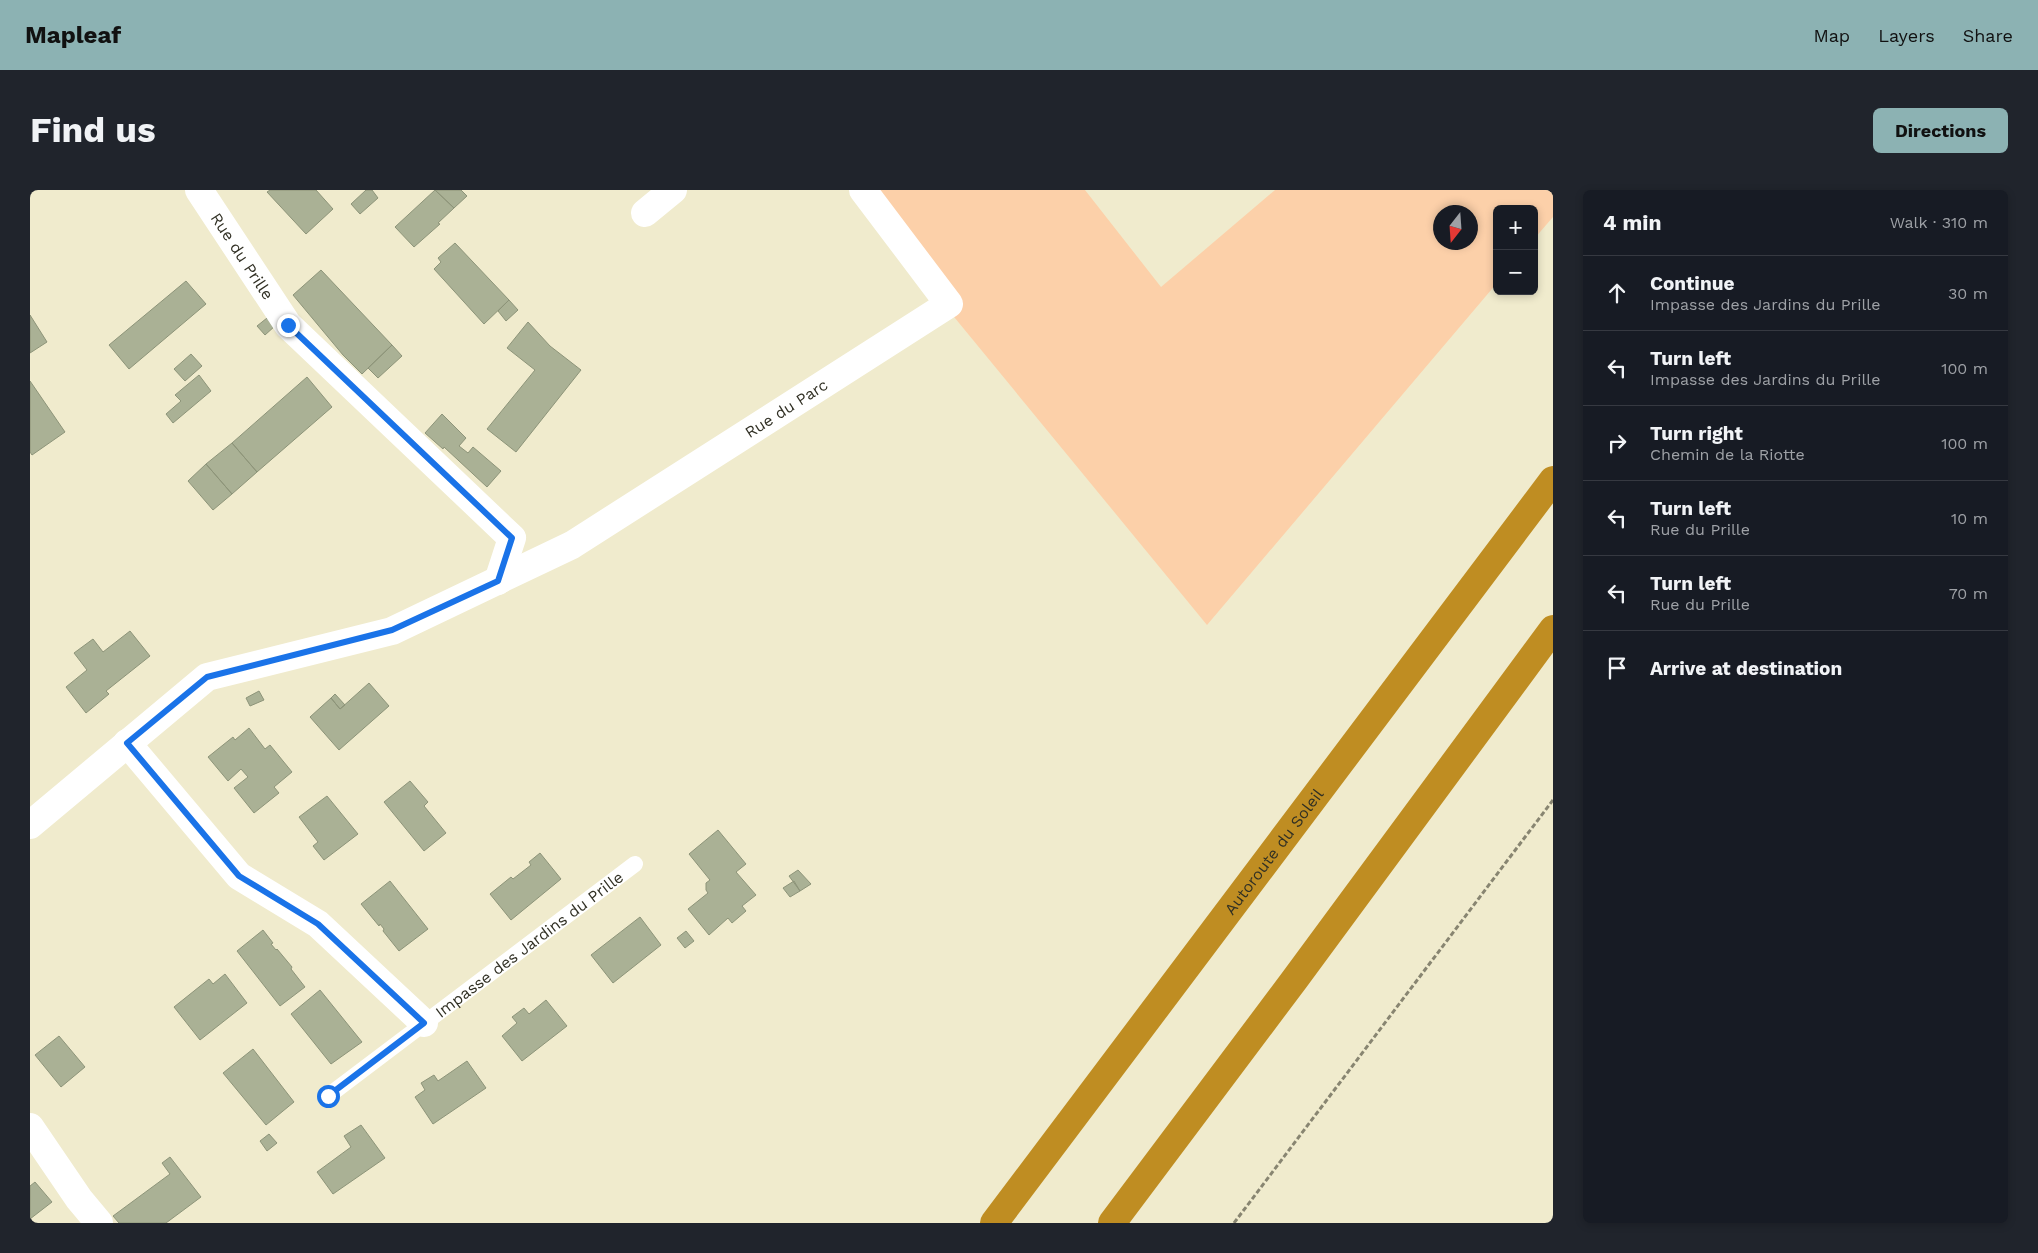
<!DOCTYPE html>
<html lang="en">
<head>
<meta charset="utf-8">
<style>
	body { margin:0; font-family:"Work Sans",sans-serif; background:#20242c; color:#f1f3f6 }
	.controls { position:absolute; right:15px; top:15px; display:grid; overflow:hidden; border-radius:8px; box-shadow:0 2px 8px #0003 }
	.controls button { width:45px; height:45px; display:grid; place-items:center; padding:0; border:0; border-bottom:1px solid #363941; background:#171b24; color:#f1f3f6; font:25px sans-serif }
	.compass { position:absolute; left:1403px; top:15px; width:45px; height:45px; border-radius:50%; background:#171b24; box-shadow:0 2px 8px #0003; rotate:197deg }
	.stop { position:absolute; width:15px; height:15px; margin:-11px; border:4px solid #1a73e8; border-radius:50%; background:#fff }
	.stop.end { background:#1a73e8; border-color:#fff; box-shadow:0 1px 5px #0008 }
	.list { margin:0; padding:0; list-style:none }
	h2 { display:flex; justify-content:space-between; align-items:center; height:65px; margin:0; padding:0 20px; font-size:21px }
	h2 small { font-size:16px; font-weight:400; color:#9ea1a6 }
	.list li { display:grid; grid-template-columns:32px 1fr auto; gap:15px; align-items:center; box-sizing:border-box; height:75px; padding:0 20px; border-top:1px solid #363941 }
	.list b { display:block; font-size:19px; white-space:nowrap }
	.list p { margin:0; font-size:16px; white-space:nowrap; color:#9ea1a6 }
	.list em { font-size:16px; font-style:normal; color:#9ea1a6 }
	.icon { flex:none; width:28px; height:28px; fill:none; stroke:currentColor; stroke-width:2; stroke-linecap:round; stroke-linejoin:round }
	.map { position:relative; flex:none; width:1523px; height:1033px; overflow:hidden; border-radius:8px }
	header { display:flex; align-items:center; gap:30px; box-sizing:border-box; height:70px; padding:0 25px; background:#8cb2b3; color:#111 }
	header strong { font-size:24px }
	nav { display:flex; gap:28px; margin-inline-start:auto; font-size:18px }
	.intro { display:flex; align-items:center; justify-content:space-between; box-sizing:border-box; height:120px; padding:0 30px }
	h1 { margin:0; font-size:35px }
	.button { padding:12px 22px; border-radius:8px; background:#8cb2b3; color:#111; font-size:18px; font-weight:700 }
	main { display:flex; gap:30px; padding:0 30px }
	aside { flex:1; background:#171b24; border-radius:8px; box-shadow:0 2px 8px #0003 }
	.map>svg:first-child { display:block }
	.green { fill:#fcd0a9; fill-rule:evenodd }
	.building { fill:#aab195; stroke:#8d9479 }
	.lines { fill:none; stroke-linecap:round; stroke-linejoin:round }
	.path { stroke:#888571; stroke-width:3; stroke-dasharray:5 2.5; stroke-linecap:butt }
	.service { stroke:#fff; stroke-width:16 }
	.minor { stroke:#fff; stroke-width:28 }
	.tertiary { stroke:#fff; stroke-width:28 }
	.motorway { stroke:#bf8d22; stroke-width:28 }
	.route { stroke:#1a73e8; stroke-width:6 }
	.labels { text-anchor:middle; stroke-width:4.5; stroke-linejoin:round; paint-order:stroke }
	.street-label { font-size:16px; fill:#313024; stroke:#f0ebcd }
</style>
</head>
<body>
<header>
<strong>Mapleaf</strong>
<nav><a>Map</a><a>Layers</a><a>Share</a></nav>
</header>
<div class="intro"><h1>Find us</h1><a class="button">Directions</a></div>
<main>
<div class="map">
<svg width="1523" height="1033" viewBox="0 0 1523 1033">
	<rect width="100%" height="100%" fill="#f0ebcd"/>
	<path class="green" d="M829,0H1055L1131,97L1245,0H1523V27L1504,49V19H1467V93L1177,435L920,122ZM1410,22H1440V52H1410Z"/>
	<path class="building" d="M240,0H286L303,19L276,44L237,2Z
		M336,0H342L348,8L330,24L321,14Z
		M405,0H431L437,6L424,18Z
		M405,0L424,18L408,33L410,34L384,57L365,37Z
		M425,53L479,110L454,134L404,79L411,72L408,68Z
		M291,80L362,155L332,184L313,165L263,105Z
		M156,91L176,114L99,179L79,155Z
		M479,110L488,120L476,131L468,121Z
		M0,125L17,152L0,163Z
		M237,128L245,136L235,145L227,136Z
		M498,132L520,156L551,180L486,262L457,239L505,180L477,158Z
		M362,155L372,166L348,188L338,178Z
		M161,164L172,176L155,191L144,179Z
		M169,185L181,201L143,233L136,224L151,211L145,205Z
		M277,187L302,217L227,282L202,253Z
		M0,191L35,242L2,265L0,262Z
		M412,224L436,248L429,256L438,263L443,257L471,281L457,297L414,257L413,259L395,243Z
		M202,253L227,282L202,304L176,274Z
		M176,274L202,304L183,320L158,291Z
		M100,441L120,466L76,501L79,504L56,523L36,497L57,480L44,463L63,449L73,462Z
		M339,493L359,516L309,560L280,527L301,508L310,519Z
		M229,501L234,510L220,516L216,508Z
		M305,504L315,515L310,519L301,508Z
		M219,538L235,559L240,555L262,582L244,597L249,603L224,623L204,598L218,587L211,579L198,591L178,567L203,547L205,550Z
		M380,591L398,612L394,616L416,643L394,661L354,612Z
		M297,606L328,644L294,670L283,656L288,652L269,627Z
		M688,640L716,674L706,682L726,705L712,716L716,721L702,733L698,728L679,745L658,719L678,703L676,700V693L680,690L659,664Z
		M510,663L531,689L481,730L460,704L481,687L483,689L501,675L499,672Z
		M768,680L781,694L770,701L759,686Z
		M360,691L398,739L369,761L353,741L354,739L350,734L349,736L331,714Z
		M764,691L770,701L760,707L753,698Z
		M610,727L631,755L583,793L561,765Z
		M233,740L243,753L241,754L246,760L247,759L262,777L261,779L275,797L250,816L207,761Z
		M656,741L664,751L655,758L647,748Z
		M195,784L217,813L170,850L144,817L179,789L183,794Z
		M290,800L332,852L301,874L261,824Z
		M516,810L537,836L492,871L472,846L487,833L482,827L494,818L499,824Z
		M29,846L55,877L31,897L5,865Z
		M223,859L264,912L236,935L193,883Z
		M437,871L456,898L403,934L385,907L395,900L391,893L404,885L408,891Z
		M331,935L355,968L303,1004L287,982L321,957L314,946Z
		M239,944L247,953L237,961L230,951Z
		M140,967L171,1007L136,1033H89L83,1026L140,984L132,973Z
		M5,992L22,1012L0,1029V996Z"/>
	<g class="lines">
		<path class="path" d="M1204,1033L1523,610"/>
		<path class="service" id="s1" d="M298,906L605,674"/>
		<g class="minor">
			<path id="s2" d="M169,0L258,135L482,348L468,391"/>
			<path d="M615,23L643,0"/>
			<path d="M97,553L209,686L288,734L394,833"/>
			<path id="s3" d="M0,635L177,487L362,441L542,355L919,114L833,0"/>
		</g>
		<path class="tertiary" d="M0,937L49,1009L69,1033"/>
		<g class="motorway">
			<path id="s4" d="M964,1033L1523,290"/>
			<path d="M1082,1033L1265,789L1523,439"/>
		</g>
	</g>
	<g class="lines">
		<path class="route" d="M258,135L482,348L468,391L362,440L177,487L97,553L209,686L288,734L394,833L298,906"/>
	</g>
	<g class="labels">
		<g class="street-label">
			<text dy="6" stroke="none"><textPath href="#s2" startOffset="79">Rue du Prille</textPath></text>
			<text dy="6" stroke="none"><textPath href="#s3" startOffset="875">Rue du Parc</textPath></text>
			<text dy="6" stroke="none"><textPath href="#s4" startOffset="465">Autoroute du Soleil</textPath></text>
			<text dy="6" stroke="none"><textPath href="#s1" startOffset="252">Impasse des Jardins du Prille</textPath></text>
		</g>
	</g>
</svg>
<div class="controls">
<button>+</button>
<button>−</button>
</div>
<svg class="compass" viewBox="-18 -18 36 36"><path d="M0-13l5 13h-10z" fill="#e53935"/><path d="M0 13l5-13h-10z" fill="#9ea1a6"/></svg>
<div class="stop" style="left:298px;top:906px"></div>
<div class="stop end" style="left:258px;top:135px"></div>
</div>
<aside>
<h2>4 min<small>Walk · 310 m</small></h2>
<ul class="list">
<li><svg class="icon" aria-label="ahead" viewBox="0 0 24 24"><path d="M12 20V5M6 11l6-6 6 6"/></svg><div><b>Continue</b><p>Impasse des Jardins du Prille</p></div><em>30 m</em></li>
<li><svg class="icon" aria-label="left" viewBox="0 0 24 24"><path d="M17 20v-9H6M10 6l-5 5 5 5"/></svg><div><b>Turn left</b><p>Impasse des Jardins du Prille</p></div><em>100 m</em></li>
<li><svg class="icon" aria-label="right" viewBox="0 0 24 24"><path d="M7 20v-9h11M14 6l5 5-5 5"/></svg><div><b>Turn right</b><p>Chemin de la Riotte</p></div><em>100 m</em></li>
<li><svg class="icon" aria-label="left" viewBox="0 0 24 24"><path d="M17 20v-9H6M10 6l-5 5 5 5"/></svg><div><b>Turn left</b><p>Rue du Prille</p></div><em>10 m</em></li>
<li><svg class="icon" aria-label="left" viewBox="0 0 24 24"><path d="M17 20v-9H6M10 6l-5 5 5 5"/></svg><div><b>Turn left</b><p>Rue du Prille</p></div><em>70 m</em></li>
<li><svg class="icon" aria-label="arrive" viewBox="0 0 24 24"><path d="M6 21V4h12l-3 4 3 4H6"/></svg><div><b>Arrive at destination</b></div></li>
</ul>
</aside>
</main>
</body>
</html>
